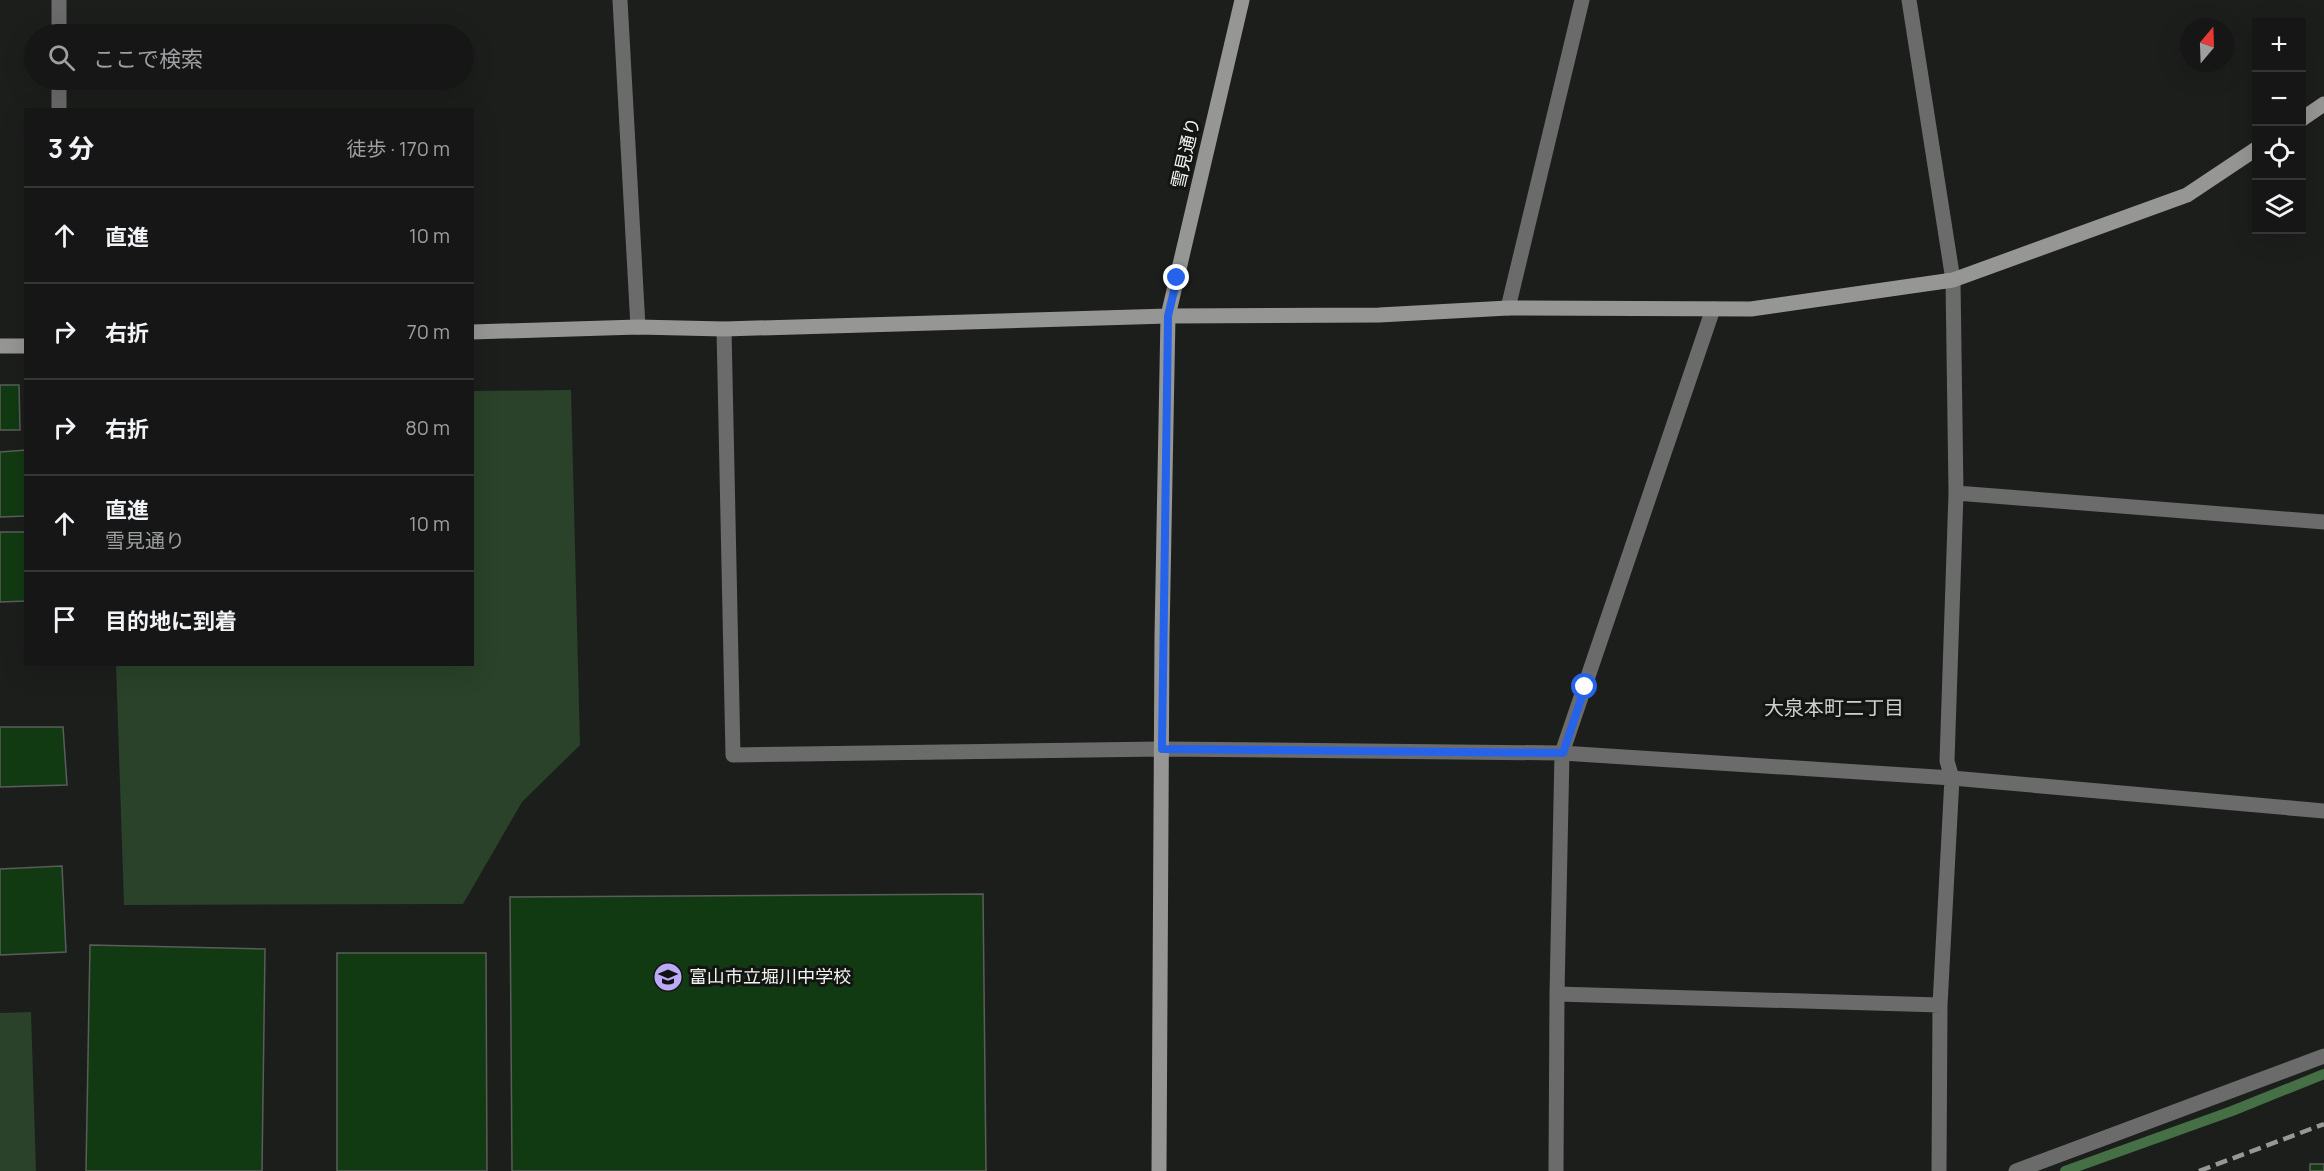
<!DOCTYPE html>
<html lang="ja">
<head>
<meta charset="utf-8">
<style>
	body { margin:0; font-family:Manrope,"Noto Sans JP",sans-serif; background:#222322; color:#f1f3f6 }
	.controls { position:absolute; right:18px; top:18px; display:grid; overflow:hidden; border-radius:0px; box-shadow:0 6px 24px #0002 }
	.controls button { width:54px; height:54px; display:grid; place-items:center; padding:0; border:0; border-bottom:2px solid #343534; background:#151615; color:#f1f3f6; font:30px sans-serif }
	.compass { position:absolute; left:2180px; top:18px; width:54px; height:54px; border-radius:50%; background:#151615; box-shadow:0 6px 24px #0002; rotate:19deg }
	.stop { position:absolute; width:18px; height:18px; margin:-14px; border:4px solid #2563eb; border-radius:50%; background:#fff }
	.stop.end { background:#2563eb; border-color:#fff; box-shadow:0 2px 6px #0008 }
	.list { margin:0; padding:0; list-style:none }
	h2 { display:flex; justify-content:space-between; align-items:center; height:78px; margin:0; padding:0 24px; font-size:26px }
	h2 small { font-size:20px; font-weight:400; color:#9d9fa0 }
	.list li { display:grid; grid-template-columns:39px 1fr auto; gap:18px; align-items:center; box-sizing:border-box; height:96px; padding:0 24px; border-top:2px solid #343534 }
	.list b { display:block; font-size:22px; white-space:nowrap }
	.list p { margin:0; font-size:20px; white-space:nowrap; color:#9d9fa0 }
	.list em { font-size:20px; font-style:normal; color:#9d9fa0 }
	.icon { flex:none; width:33px; height:33px; fill:none; stroke:currentColor; stroke-width:2; stroke-linecap:round; stroke-linejoin:round }
	.map { position:relative; flex:none; width:2324px; height:1171px; overflow:hidden }
	.search { position:absolute; background:#151615; box-shadow:0 6px 24px #0002; left:24px; top:24px; width:450px; height:66px; display:flex; align-items:center; gap:15px; box-sizing:border-box; padding:0 21px; border-radius:33px; color:#9d9fa0; font-size:22px }
	.panel { position:absolute; background:#151615; box-shadow:0 6px 24px #0002; left:24px; top:108px; width:450px; height:558px; border-radius:0px }
	.map>svg:first-child { display:block }
	.green { fill:#294229 }
	.lines { fill:none; stroke-linecap:round; stroke-linejoin:round }
	.stream { stroke:#456f44; stroke-width:10 }
	.building { fill:#113a12; stroke:#5a5d5a; stroke-width:1.5 }
	.street { stroke:#6a6b6a; stroke-width:15 }
	.secondary { stroke:#969795; stroke-width:15 }
	.rail { stroke:#969896; stroke-width:4.5; stroke-dasharray:12 6; stroke-linecap:butt }
	.route { stroke:#2563eb; stroke-width:8 }
	.labels { text-anchor:middle; stroke-width:6; stroke-linejoin:round; paint-order:stroke }
	.street-label { font-size:18px; fill:#f2f4f2; stroke:#131513 }
	.poi-label { font-size:18px; fill:#f2f4f2; stroke:#131513; text-anchor:start }
	.neighbourhood-label { font-size:20px; fill:#cdd0cd; stroke:#131513 }
</style>
</head>
<body>
<div class="map">
<svg width="2324" height="1171" viewBox="0 0 2324 1171">
	<rect width="100%" height="100%" fill="#1c1e1c"/>
	<path class="green" d="M571,390L580,745L522,802L463,904L124,905L116,665L472,664L473,391Z
		M31,1012L36,1171H0V1013Z"/>
	<g class="lines">
		<path class="stream" d="M2065,1171L2232,1111L2324,1074"/>
	</g>
	<path class="building" d="M0,385H19L20,430H0Z
		M26,450V516L0,517V452Z
		M0,532H26V601L0,602Z
		M0,727H63L67,785L0,787Z
		M62,866L66,952L0,955V869Z
		M983,894L986,1171H512L510,897Z
		M90,945L265,949L262,1171H86Z
		M337,953H486L487,1171H337Z
		M2310,1164H2324V1171H2310Z"/>
	<g class="lines">
		<path class="street" d="M620,0L638,327
			M1909,0L1953,280L1956,493L1947,761L1952,778L1940,1005L1939,1171
			M59,34V0
			M59,110V80
			M1508,308L1582,0
			M724,329L733,755L1162,749L1562,753L1952,778L2324,811
			M1956,493L2324,522
			M1557,994L1940,1005
			M1556,1171L1557,994L1562,753L1713,309
			M2016,1171L2324,1056"/>
		<path class="secondary" d="M2302,119L2324,104
			M472,332L638,327L724,329L1168,316L1379,315L1508,308L1751,309L1953,280L2187,195L2256,149
			M0,346H26
			M1159,1171L1162,637L1168,316L1242,0"/>
		<path class="rail" d="M2199,1171L2324,1124"/>
	</g>
	<g class="lines">
		<path class="route" d="M1177,278L1168,316L1162,749L1563,753L1585,687"/>
	</g>
	<defs>
		<g id="school-disc" transform="scale(1.5)"><circle r="9.5" fill="#bbaaf6" stroke="#131513"/><path d="M0-5L7-2L0 1L-7-2ZM-4 1L0 2.5L4 1V4Q0 6-4 4Z" fill="#111"/></g>
	</defs>
	<g fill-rule="evenodd">
		<use href="#school-disc" x="668" y="977"/>
	</g>
	<g class="labels">
		<g class="street-label">
			<text transform="translate(1186 153) rotate(-77)" y="6">雪見通り</text>
		</g>
		<g class="poi-label">
			<text x="689" y="983">富山市立堀川中学校</text>
		</g>
		<g class="neighbourhood-label">
			<text x="1834" y="715">大泉本町二丁目</text>
		</g>
	</g>
</svg>
<div class="controls">
<button>+</button>
<button>−</button>
<button><svg class="icon" aria-label="locate" viewBox="0 0 24 24"><circle cx="12" cy="12" r="6"/><path d="M12 2v4M12 18v4M2 12h4M18 12h4"/></svg></button>
<button><svg class="icon" aria-label="layers" viewBox="0 0 24 24"><path d="M12 4l9 5-9 5-9-5zM3 14l9 5 9-5"/></svg></button>
</div>
<svg class="compass" viewBox="-18 -18 36 36"><path d="M0-13l5 13h-10z" fill="#e53935"/><path d="M0 13l5-13h-10z" fill="#9d9fa0"/></svg>
<div class="stop" style="left:1585px;top:687px"></div>
<div class="stop end" style="left:1177px;top:278px"></div>
<div class="search"><svg class="icon" aria-label="search" viewBox="0 0 24 24"><circle cx="10" cy="10" r="6"/><path d="M15 15l6 6"/></svg>ここで検索</div>
<section class="panel">
<h2>3 分<small>徒歩 · 170 m</small></h2>
<ul class="list">
<li><svg class="icon" aria-label="ahead" viewBox="0 0 24 24"><path d="M12 20V5M6 11l6-6 6 6"/></svg><div><b>直進</b></div><em>10 m</em></li>
<li><svg class="icon" aria-label="right" viewBox="0 0 24 24"><path d="M7 20v-9h11M14 6l5 5-5 5"/></svg><div><b>右折</b></div><em>70 m</em></li>
<li><svg class="icon" aria-label="right" viewBox="0 0 24 24"><path d="M7 20v-9h11M14 6l5 5-5 5"/></svg><div><b>右折</b></div><em>80 m</em></li>
<li><svg class="icon" aria-label="ahead" viewBox="0 0 24 24"><path d="M12 20V5M6 11l6-6 6 6"/></svg><div><b>直進</b><p>雪見通り</p></div><em>10 m</em></li>
<li><svg class="icon" aria-label="arrive" viewBox="0 0 24 24"><path d="M6 21V4h12l-3 4 3 4H6"/></svg><div><b>目的地に到着</b></div></li>
</ul>
</section>
</div>
</body>
</html>
